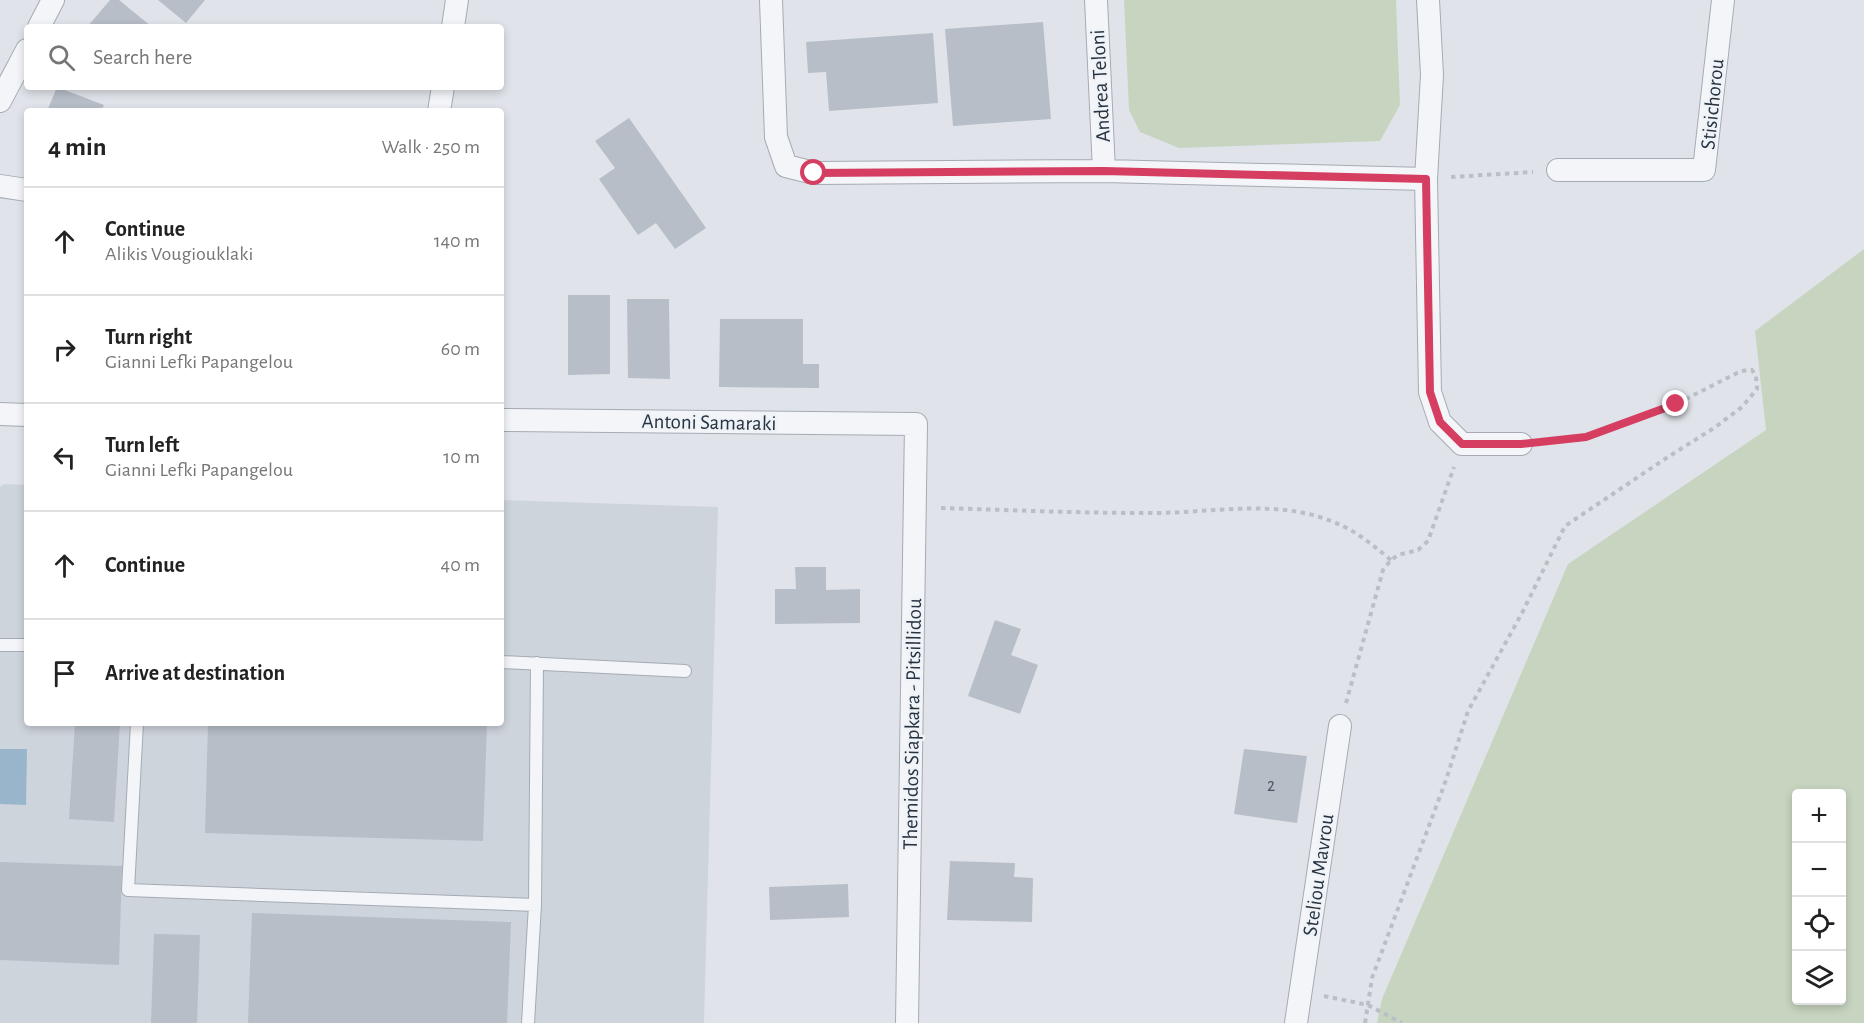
<!DOCTYPE html>
<html lang="en">
<head>
<meta charset="utf-8">
<style>
	body { margin:0; font-family:"Alegreya Sans",sans-serif; background:#f2f2f2; color:#222 }
	.controls { position:absolute; right:18px; bottom:18px; display:grid; overflow:hidden; border-radius:6px; box-shadow:0 3px 9px #0003 }
	.controls button { width:54px; height:54px; display:grid; place-items:center; padding:0; border:0; border-bottom:2px solid #e0e0e0; background:#fff; color:#222; font:30px sans-serif }
	.stop { position:absolute; width:18px; height:18px; margin:-14px; border:4px solid #d53e60; border-radius:50%; background:#fff }
	.stop.end { background:#d53e60; border-color:#fff; box-shadow:0 2px 6px #0008 }
	.list { margin:0; padding:0; list-style:none }
	h2 { display:flex; justify-content:space-between; align-items:center; height:78px; margin:0; padding:0 24px; font-size:26px }
	h2 small { font-size:20px; font-weight:400; color:#767676 }
	.list li { display:grid; grid-template-columns:39px 1fr auto; gap:18px; align-items:center; box-sizing:border-box; height:108px; padding:0 24px; border-top:2px solid #e0e0e0 }
	.list b { display:block; font-size:22px; white-space:nowrap }
	.list p { margin:0; font-size:20px; white-space:nowrap; color:#767676 }
	.list em { font-size:20px; font-style:normal; color:#767676 }
	.icon { flex:none; width:33px; height:33px; fill:none; stroke:currentColor; stroke-width:2; stroke-linecap:round; stroke-linejoin:round }
	.map { position:relative; flex:none; width:1864px; height:1023px; overflow:hidden }
	.search { position:absolute; background:#fff; box-shadow:0 3px 9px #0003; left:24px; top:24px; width:480px; height:66px; display:flex; align-items:center; gap:15px; box-sizing:border-box; padding:0 21px; border-radius:6px; color:#767676; font-size:22px }
	.panel { position:absolute; background:#fff; box-shadow:0 3px 9px #0003; left:24px; top:108px; width:480px; height:618px; border-radius:6px }
	.map>svg:first-child { display:block }
	.built { fill:#ced4dc }
	.green { fill:#c7d4c0; fill-rule:evenodd }
	.water { fill:#99b5cc }
	.building { fill:#b7bec7 }
	.lines { fill:none; stroke-linecap:round; stroke-linejoin:round }
	.lane-casing { stroke:#a5abb4; stroke-width:14 }
	.street-casing { stroke:#a5abb4; stroke-width:24 }
	.path { stroke:#babfc5; stroke-width:4; stroke-dasharray:4.5 4.5; stroke-linecap:butt }
	.lane { stroke:#f3f5f8; stroke-width:12 }
	.street { stroke:#f3f5f8; stroke-width:22 }
	.route { stroke:#d53e60; stroke-width:8 }
	.labels { text-anchor:middle; stroke-width:4.5; stroke-linejoin:round; paint-order:stroke }
	.number-label { font-size:18px; fill:#4c5663 }
	.street-label { font-size:21px; fill:#283342; stroke:#eff3f7 }
</style>
</head>
<body>
<div class="map">
<svg width="1864" height="1023" viewBox="0 0 1864 1023">
	<rect width="100%" height="100%" fill="#e0e4ea"/>
	<path class="built" d="M4,484L27,485V723H501V500L718,507L704,1023H0V487Z"/>
	<path class="green" d="M1124,0H1396L1400,105L1380,141L1179,148L1140,132L1129,110Z
		M1864,249V1023H1377L1382,999L1568,564L1766,430L1755,331ZM1796,794H1842V1000H1796Z"/>
	<path class="water" d="M0,749H27L26,805L0,804Z"/>
	<path class="building" d="M110,0H119L152,27H87Z
		M158,0H205L186,23Z
		M1043,22L1051,119L953,126L945,29Z
		M933,33L938,103L829,111L826,72L808,73L806,42Z
		M57,87L104,105L101,111H47Z
		M629,118L706,228L675,249L656,223L638,235L599,179L615,168L595,141Z
		M568,295H610V374L568,375Z
		M627,299H669L670,379L628,378Z
		M720,319H803V364H819V388L719,387Z
		M795,567H826V590L860,589V623L775,624V589H796Z
		M995,620L1021,629L1011,655L1038,665L1020,714L968,696Z
		M75,723H120L114,822L69,819Z
		M208,723H487L483,841L205,833Z
		M1244,749L1307,756L1297,823L1234,814Z
		M950,861L1015,863L1014,877L1033,878L1032,922L947,920Z
		M0,862L122,866L119,965L0,960Z
		M848,884L849,917L770,920L769,887Z
		M252,913L511,922L507,1023H248Z
		M154,934L200,935L197,1023H151Z"/>
	<g class="lines">
		<g class="lane-casing">
			<path id="lane" d="M0,645H27
				M501,662L685,671
				M137,723L128,890L535,905
				M528,1023L535,905L537,663"/>
		</g>
		<g class="street-casing">
			<path id="street" d="M771,0L776,137L786,166L814,173L1104,171L1426,179
				M1096,0L1104,171
				M1428,0L1432,75L1426,179L1430,392L1440,422L1462,444H1521
				M39,27L53,0
				M453,27L457,0
				M0,101L27,50
				M439,111L443,87
				M1558,170H1704L1723,0
				M0,186L27,190
				M0,414L27,415
				M501,420L916,424L907,1023
				M1296,1023L1340,726"/>
		</g>
		<path class="path" d="M1451,177L1533,172
			M941,508C1009,510 1077,513 1145,513C1205,514 1269,499 1326,519C1354,529 1369,542 1391,560
			M1346,703L1383,570L1391,560L1398,555L1418,550L1428,541L1454,467
			M1324,996L1368,1005L1402,1023
			M1365,1023L1372,978L1445,783L1468,711L1522,613L1565,526L1668,457L1714,428L1742,407L1757,389L1756,376L1752,370L1741,371L1676,404L1586,437L1546,441"/>
		<use href="#lane" class="lane"/>
		<use href="#street" class="street"/>
	</g>
	<g class="lines">
		<path class="route" d="M814,173L1104,171L1426,179L1430,392L1440,422L1462,444H1521L1586,437L1676,404"/>
	</g>
	<g class="labels">
		<g class="number-label">
			<text x="1271" y="791">2</text>
		</g>
		<g class="street-label">
			<text transform="translate(1100 86) rotate(-93)" y="7">Andrea Teloni</text>
			<text transform="translate(1712 104) rotate(-84)" y="7">Stisichorou</text>
			<text transform="translate(709 422) rotate(1)" y="7">Antoni Samaraki</text>
			<text transform="translate(912 724) rotate(-89)" y="7">Themidos Siapkara - Pitsillidou</text>
			<text transform="translate(1318 875) rotate(-82)" y="7">Steliou Mavrou</text>
		</g>
	</g>
</svg>
<div class="controls">
<button>+</button>
<button>−</button>
<button><svg class="icon" aria-label="locate" viewBox="0 0 24 24"><circle cx="12" cy="12" r="6"/><path d="M12 2v4M12 18v4M2 12h4M18 12h4"/></svg></button>
<button><svg class="icon" aria-label="layers" viewBox="0 0 24 24"><path d="M12 4l9 5-9 5-9-5zM3 14l9 5 9-5"/></svg></button>
</div>
<div class="stop" style="left:814px;top:173px"></div>
<div class="stop end" style="left:1676px;top:404px"></div>
<div class="search"><svg class="icon" aria-label="search" viewBox="0 0 24 24"><circle cx="10" cy="10" r="6"/><path d="M15 15l6 6"/></svg>Search here</div>
<section class="panel">
<h2>4 min<small>Walk · 250 m</small></h2>
<ul class="list">
<li><svg class="icon" aria-label="ahead" viewBox="0 0 24 24"><path d="M12 20V5M6 11l6-6 6 6"/></svg><div><b>Continue</b><p>Alikis Vougiouklaki</p></div><em>140 m</em></li>
<li><svg class="icon" aria-label="right" viewBox="0 0 24 24"><path d="M7 20v-9h11M14 6l5 5-5 5"/></svg><div><b>Turn right</b><p>Gianni Lefki Papangelou</p></div><em>60 m</em></li>
<li><svg class="icon" aria-label="left" viewBox="0 0 24 24"><path d="M17 20v-9H6M10 6l-5 5 5 5"/></svg><div><b>Turn left</b><p>Gianni Lefki Papangelou</p></div><em>10 m</em></li>
<li><svg class="icon" aria-label="ahead" viewBox="0 0 24 24"><path d="M12 20V5M6 11l6-6 6 6"/></svg><div><b>Continue</b></div><em>40 m</em></li>
<li><svg class="icon" aria-label="arrive" viewBox="0 0 24 24"><path d="M6 21V4h12l-3 4 3 4H6"/></svg><div><b>Arrive at destination</b></div></li>
</ul>
</section>
</div>
</body>
</html>
